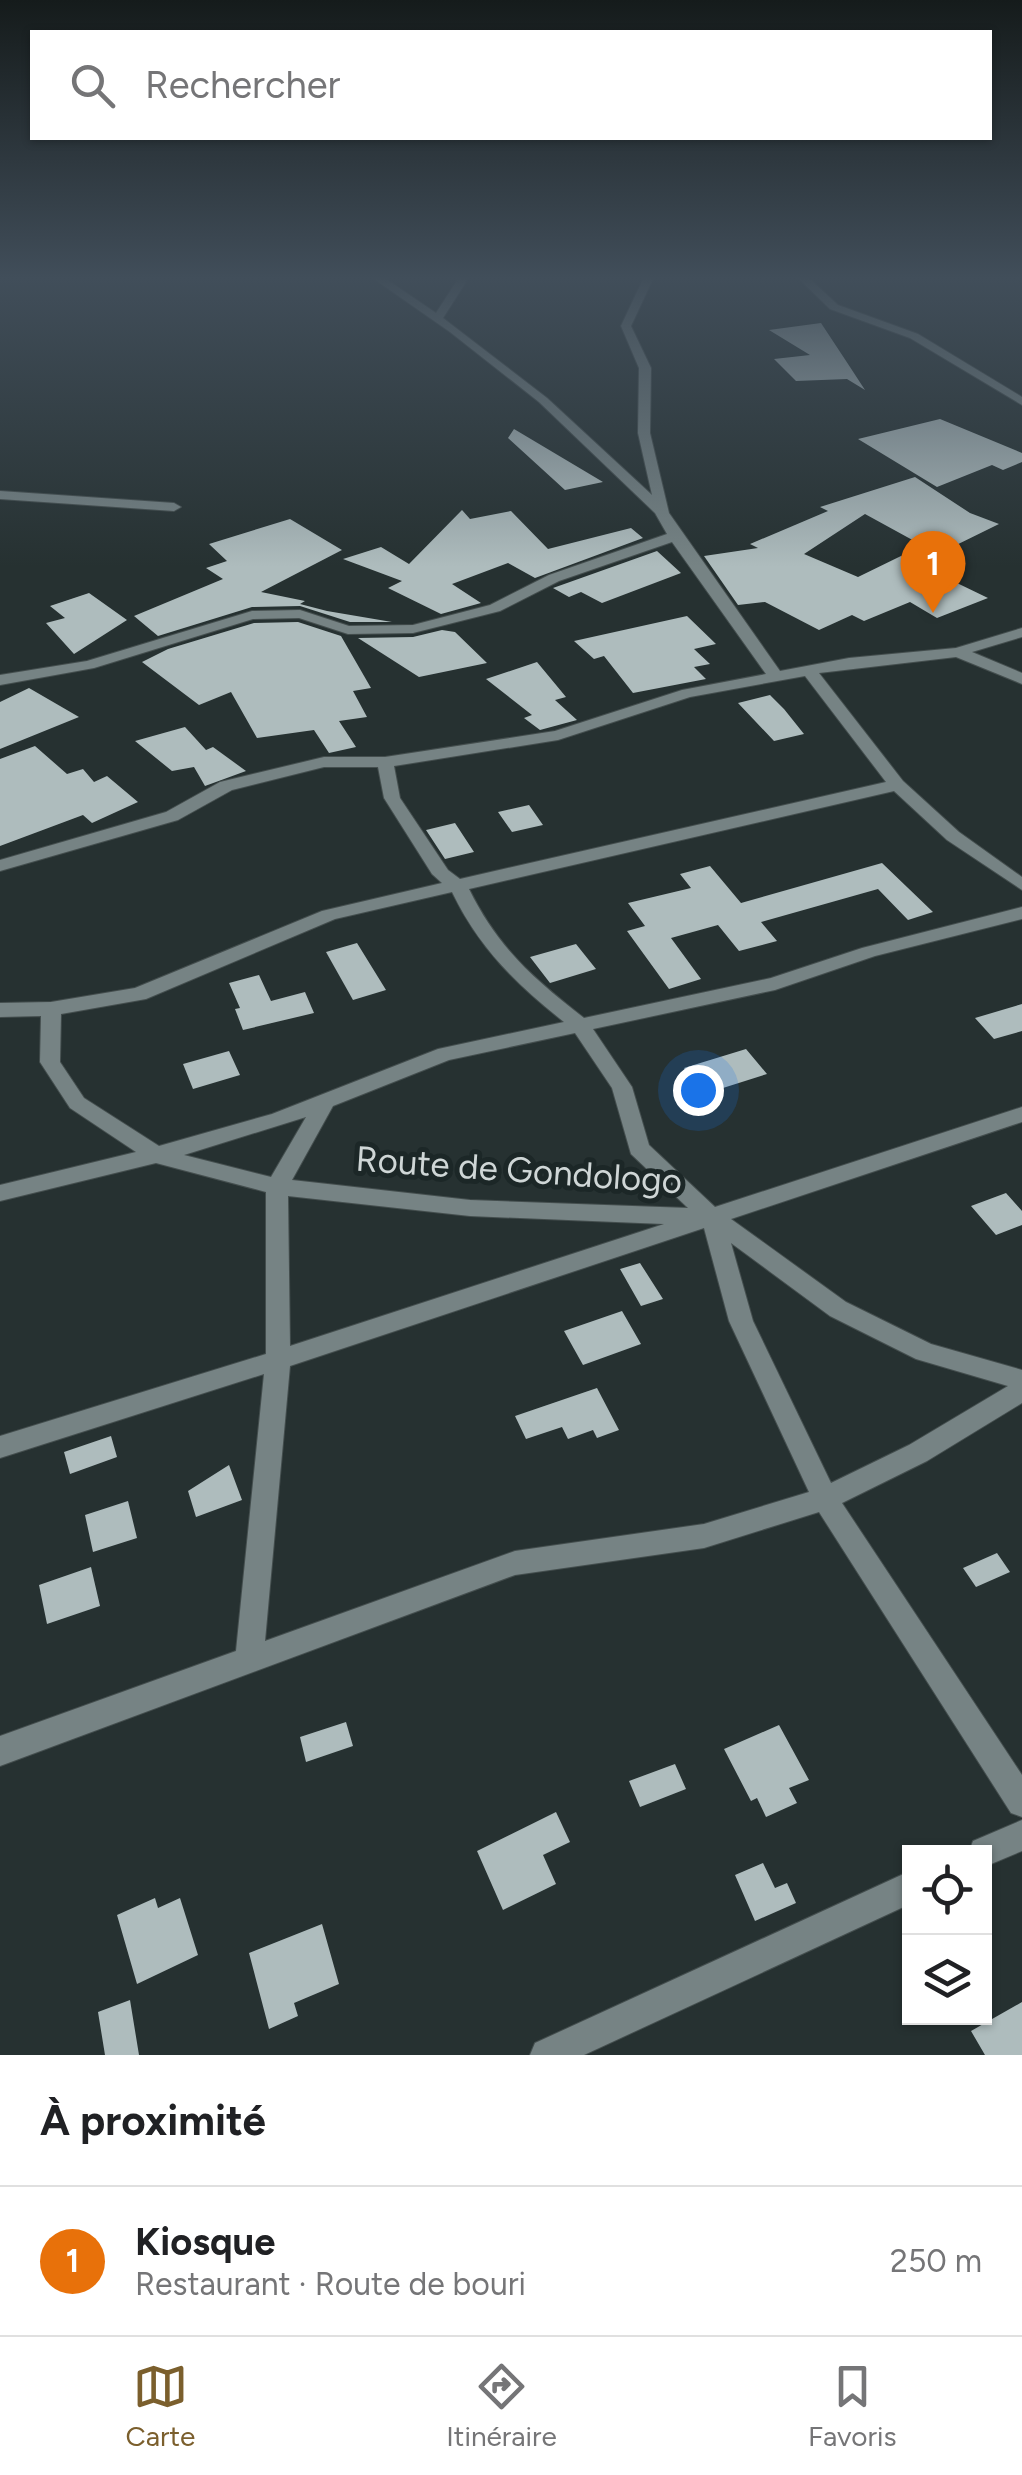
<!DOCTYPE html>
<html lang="fr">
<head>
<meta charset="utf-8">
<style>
	body { margin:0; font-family:Figtree,sans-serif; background:#f2f2f2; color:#202124 }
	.controls { position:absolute; right:30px; bottom:30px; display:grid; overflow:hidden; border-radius:0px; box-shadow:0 2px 8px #0004 }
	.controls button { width:90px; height:90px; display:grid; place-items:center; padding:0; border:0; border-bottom:2px solid #e0e0e0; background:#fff; color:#202124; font:50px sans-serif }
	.you { position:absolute; left:698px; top:1090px; width:35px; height:35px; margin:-25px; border:8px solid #fff; border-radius:50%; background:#1a73e8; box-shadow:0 0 0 15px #1a73e833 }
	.badge { display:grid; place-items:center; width:65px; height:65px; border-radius:50%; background:#7b5f2d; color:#fff; font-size:32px; font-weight:700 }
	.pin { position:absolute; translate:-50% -82px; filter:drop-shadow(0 2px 5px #0008) }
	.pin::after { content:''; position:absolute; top:52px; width:35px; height:30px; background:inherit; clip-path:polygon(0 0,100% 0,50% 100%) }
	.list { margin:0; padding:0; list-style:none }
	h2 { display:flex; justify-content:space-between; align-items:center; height:130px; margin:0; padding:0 40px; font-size:42px }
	h2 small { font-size:32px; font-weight:400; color:#757577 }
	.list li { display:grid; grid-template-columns:65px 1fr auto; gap:30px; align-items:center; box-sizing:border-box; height:150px; padding:0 40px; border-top:2px solid #e0e0e0 }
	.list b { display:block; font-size:38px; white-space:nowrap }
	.list p { margin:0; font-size:32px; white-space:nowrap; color:#757577 }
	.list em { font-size:32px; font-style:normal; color:#757577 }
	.icon { flex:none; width:55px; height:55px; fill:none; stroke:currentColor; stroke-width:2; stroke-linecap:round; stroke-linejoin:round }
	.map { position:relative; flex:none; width:1022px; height:2055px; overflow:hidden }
	.search { position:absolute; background:#fff; box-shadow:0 2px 8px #0004; left:30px; right:30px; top:30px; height:110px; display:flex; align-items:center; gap:25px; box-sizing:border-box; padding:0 35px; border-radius:0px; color:#757577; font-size:38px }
	.sheet { height:280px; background:#fff }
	nav { display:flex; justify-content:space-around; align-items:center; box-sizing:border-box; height:140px; border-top:2px solid #e0e0e0; background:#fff; font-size:28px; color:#757577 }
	nav a { display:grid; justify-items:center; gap:5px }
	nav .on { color:#7b5f2d }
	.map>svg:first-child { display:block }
	.building { fill:#aebcbd }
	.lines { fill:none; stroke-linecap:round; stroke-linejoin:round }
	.minor-casing { stroke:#444e4e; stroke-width:2 }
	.minor { fill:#768384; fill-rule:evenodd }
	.labels { text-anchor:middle; stroke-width:10; stroke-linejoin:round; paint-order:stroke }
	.near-street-label { font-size:35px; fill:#cfd6d6; stroke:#1c2727 }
</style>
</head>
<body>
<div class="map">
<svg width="1022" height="2055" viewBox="0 0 1022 2055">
	<rect width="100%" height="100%" fill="#263131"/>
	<path class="building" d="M821,323L850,367L865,390L847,379L796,381L774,359L810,355L769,330Z
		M940,419L1022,453V462L1003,470L992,465L937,487L858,439Z
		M514,429L603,482L565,490L508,438Z
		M915,477L970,513L999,524L938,554L865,514L804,554L858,577L901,556L988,598L937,618L910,602L864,621L852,615L819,630L765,602L738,605L704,556L758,548L750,544L828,511L820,507Z
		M462,510L470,519L511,511L548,549L631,528L643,538L535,578L508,563L452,584L481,603L441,614L388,588L402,581L343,559L381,547L409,564Z
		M290,519L342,550L261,592L305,601L300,604L327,611L392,622H350L300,606L252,607L158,636L134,616L223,579L206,568L227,561L209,544Z
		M657,551L681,573L602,603L581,592L569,597L553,588Z
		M89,593L127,620L74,654L46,623L65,618L50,606Z
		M687,616L716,644L694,649L710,664L694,667L706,679L633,693L604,656L594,659L574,641Z
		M298,622L341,636L371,688L353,691L367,717L339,721L356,747L329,753L314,730L257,738L231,692L199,705L142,662L168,649L254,623Z
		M442,630L455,632L487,663L419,677L358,638L413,637Z
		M537,662L566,697L555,700L577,720L540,730L524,718L532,715L486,679Z
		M29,688L79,717L0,749V702Z
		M770,695L784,709L804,734L774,741L738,703Z
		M185,727L206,750L213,747L246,771L205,786L194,767L172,771L135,741Z
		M35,746L67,774L83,769L94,782L107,776L138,802L92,823L83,815L0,846V759Z
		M529,805L543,825L512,832L498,812Z
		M455,823L474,852L445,859L426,830Z
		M882,863L933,912L908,920L878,889L761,922L777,941L739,951L718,925L671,938L701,979L669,989L627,931L645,926L628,903L691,888L680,874L710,866L741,903Z
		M357,943L386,990L353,1000L326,952Z
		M576,944L596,969L550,983L530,957Z
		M259,975L271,1001L305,992L314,1013L243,1030L235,1009L240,1008L229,983Z
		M1022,1004V1031L994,1039L975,1018Z
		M746,1049L767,1074L704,1094L684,1068Z
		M229,1051L240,1075L193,1089L183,1064Z
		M1006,1193L1022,1211V1225L996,1235L971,1206Z
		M640,1263L663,1299L641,1306L620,1269Z
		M622,1311L641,1344L583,1365L564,1331Z
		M597,1388L619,1430L597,1438L593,1430L568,1439L562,1427L526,1439L515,1416Z
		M111,1436L117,1457L70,1474L64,1452Z
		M229,1465L242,1500L196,1517L188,1491Z
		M128,1501L137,1538L93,1552L85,1515Z
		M997,1553L1010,1572L976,1587L963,1568Z
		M91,1567L100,1606L47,1624L39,1585Z
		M346,1722L353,1746L306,1762L300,1737Z
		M779,1725L809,1780L789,1788L797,1803L766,1817L757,1798L751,1801L724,1749Z
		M675,1764L686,1789L640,1807L629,1781Z
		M556,1812L570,1842L543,1855L556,1884L503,1910L477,1851Z
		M763,1863L775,1888L787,1883L796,1903L755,1921L735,1875Z
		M155,1898L158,1908L180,1898L198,1955L137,1984L117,1915Z
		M322,1924L339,1984L294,2003L298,2016L269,2029L249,1953Z
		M130,2000L139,2055H105L98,2012Z
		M1022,2002V2055H985L971,2031Z"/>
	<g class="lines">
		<g class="minor-casing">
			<path id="minor" d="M374,279H386L436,313L458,279H468L443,318L547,398L652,495L638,433L639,368L621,326L643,279H653L631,326L651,368L650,433L669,513L780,671L849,658L956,648L1022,628V637L972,652L1022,673V684L956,657L819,673L903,781L959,832L1022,877V890L947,840L894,791L469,889C498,948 533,978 584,1018L771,978L862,948L1022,907V919L875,956L775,990L593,1029L632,1087L649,1145L715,1207L1022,1107V1122L731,1219L846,1302L931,1344L1022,1370V1403L927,1461L842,1503L1022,1775V1817L1011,1813L819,1512L704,1548L515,1575L0,1766V1736L236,1651L264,1374L0,1458V1436L266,1354V1192L156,1163L0,1201V1185L136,1152L70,1108L40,1062L41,1016L0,1017V1003L51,1002L135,988L322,911L442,883L432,874L384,798L378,767H324L232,790L178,820L0,871V860L166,812L220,782L324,757H385L555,731L682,690L766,674L672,542L559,581L500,611L413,633L348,634L299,618L253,619L94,668L0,685V675L87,661L252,611L300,610L349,626L413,625L490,605L549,575L667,534L655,513L539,402L450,332ZM805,676L886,782L460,879L448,870L400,798L394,766L558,740L690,697ZM452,892C479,948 516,984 564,1022L438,1049L272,1114L159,1146L84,1098L60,1062L61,1014L146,999L335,919ZM575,1033L612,1088L631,1154L688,1208L470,1200L292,1180L333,1106L449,1060ZM306,1117L271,1177L184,1155ZM288,1196L470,1216L664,1224L290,1346ZM704,1228L729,1321L809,1492L704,1524L515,1551L265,1641L290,1366ZM731,1243L830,1316L916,1359L1008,1386L909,1445L831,1483L753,1321Z
				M799,279H810L838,305L918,334L1022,397V405L910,338L830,309Z
				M0,491L174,503L181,507L174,511L0,499Z
				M1022,1820V1851L984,1867V1852H969L973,1841Z
				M910,1871V1904L584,2055H530L535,2043Z"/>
		</g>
		<use href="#minor" class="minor"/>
	</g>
	<linearGradient id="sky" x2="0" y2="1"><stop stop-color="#151b1b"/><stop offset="0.49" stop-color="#414e5a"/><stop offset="1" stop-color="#414e5a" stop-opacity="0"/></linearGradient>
	<rect width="1022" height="567" fill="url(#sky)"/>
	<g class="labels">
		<g class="near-street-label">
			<text transform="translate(519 1170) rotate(4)" y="12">Route de Gondologo</text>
		</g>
	</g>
</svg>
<div class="controls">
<button><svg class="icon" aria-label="locate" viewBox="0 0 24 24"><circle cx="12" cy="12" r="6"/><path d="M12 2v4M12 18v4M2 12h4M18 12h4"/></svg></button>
<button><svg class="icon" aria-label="layers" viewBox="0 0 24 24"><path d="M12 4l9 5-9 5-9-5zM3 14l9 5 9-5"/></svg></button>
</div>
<div class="you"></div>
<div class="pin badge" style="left:933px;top:613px;background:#e8710a">1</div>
<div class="search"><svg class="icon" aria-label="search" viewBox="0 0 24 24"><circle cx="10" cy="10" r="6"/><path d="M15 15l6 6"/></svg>Rechercher</div>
</div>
<section class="sheet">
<h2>À proximité<small></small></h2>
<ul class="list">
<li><span class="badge" style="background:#e8710a">1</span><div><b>Kiosque</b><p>Restaurant · Route de bouri</p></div><em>250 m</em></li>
</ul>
</section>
<nav>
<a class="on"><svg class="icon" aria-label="map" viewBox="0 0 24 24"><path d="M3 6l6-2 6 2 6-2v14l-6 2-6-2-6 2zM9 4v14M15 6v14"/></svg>Carte</a>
<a><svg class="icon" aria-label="directions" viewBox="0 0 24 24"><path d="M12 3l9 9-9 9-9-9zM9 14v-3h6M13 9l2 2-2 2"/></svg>Itinéraire</a>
<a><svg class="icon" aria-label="saved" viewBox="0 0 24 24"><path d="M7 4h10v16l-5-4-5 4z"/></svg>Favoris</a>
</nav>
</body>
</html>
